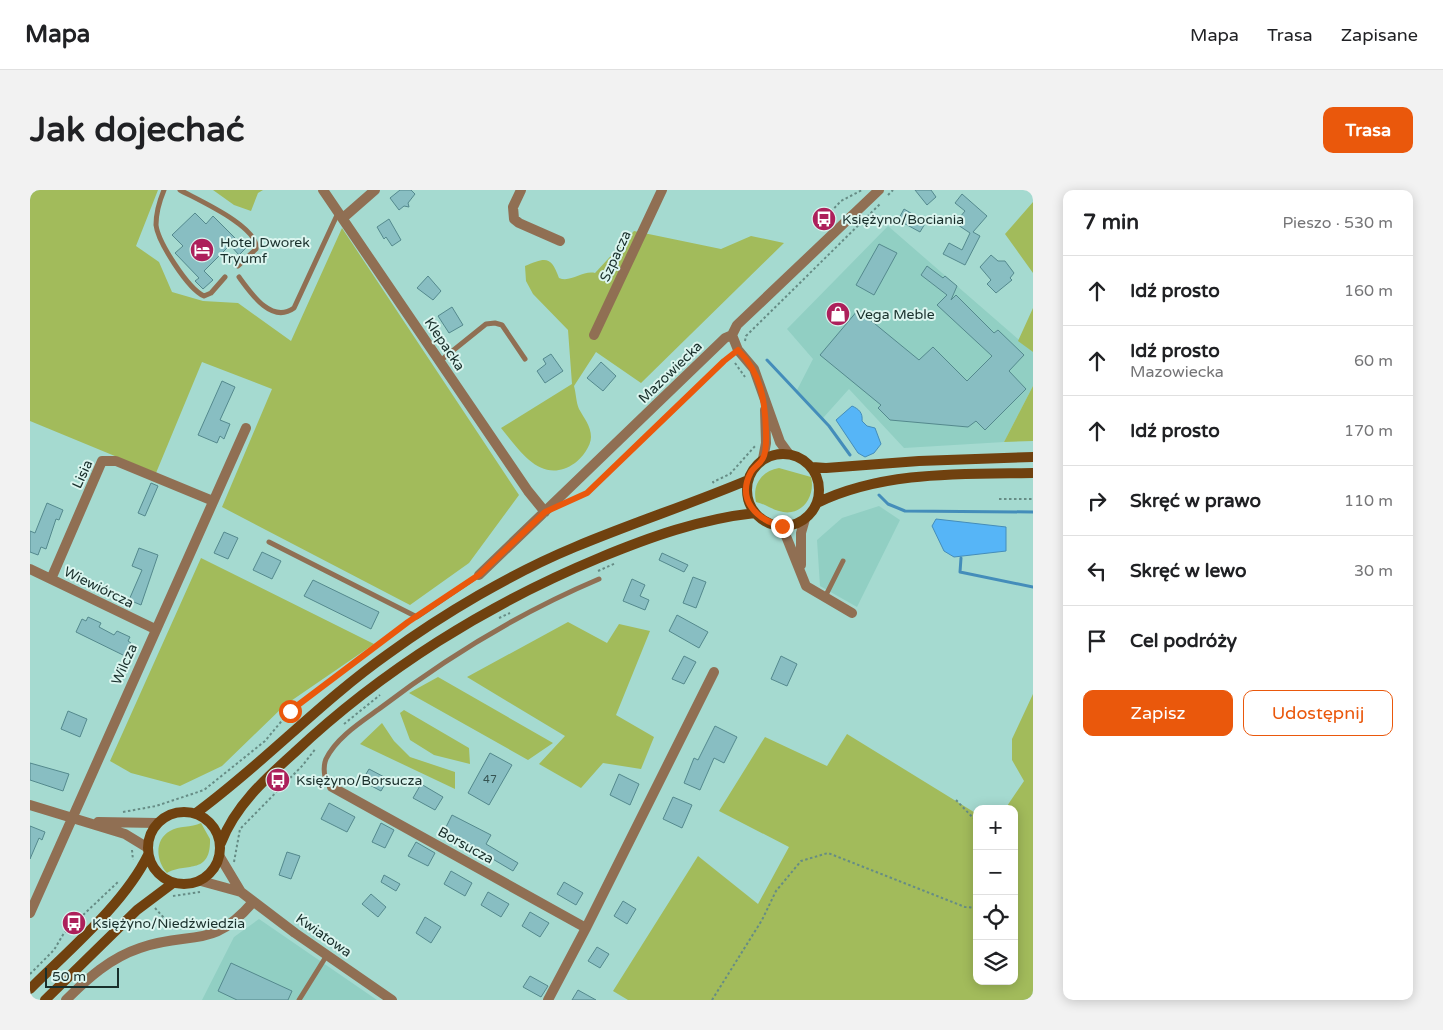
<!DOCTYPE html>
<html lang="pl">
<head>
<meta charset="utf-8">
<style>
	body { margin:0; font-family:"Varela Round",sans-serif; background:#f2f2f2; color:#202124 }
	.controls { position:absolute; right:15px; bottom:15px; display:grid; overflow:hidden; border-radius:10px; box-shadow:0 2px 12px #0003 }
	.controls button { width:45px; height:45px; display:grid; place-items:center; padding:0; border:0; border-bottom:1px solid #e0e0e0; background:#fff; color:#202124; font:25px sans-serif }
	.scale { position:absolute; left:15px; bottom:12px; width:74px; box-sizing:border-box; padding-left:5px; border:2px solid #192f2b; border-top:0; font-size:14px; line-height:18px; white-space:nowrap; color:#192f2b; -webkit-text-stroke:4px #dbf5ef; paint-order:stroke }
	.stop { position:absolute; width:15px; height:15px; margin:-11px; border:4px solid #ea580c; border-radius:50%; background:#fff }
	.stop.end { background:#ea580c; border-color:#fff; box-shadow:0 1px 5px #0008 }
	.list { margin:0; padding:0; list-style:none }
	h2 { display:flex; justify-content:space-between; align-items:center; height:65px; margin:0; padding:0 20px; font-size:21px }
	h2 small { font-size:16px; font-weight:400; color:#757577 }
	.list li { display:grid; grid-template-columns:32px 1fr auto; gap:15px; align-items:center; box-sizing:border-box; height:70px; padding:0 20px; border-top:1px solid #e0e0e0 }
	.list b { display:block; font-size:19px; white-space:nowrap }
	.list p { margin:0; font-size:16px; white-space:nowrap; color:#757577 }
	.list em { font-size:16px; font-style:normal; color:#757577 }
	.actions { display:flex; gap:10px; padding:15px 20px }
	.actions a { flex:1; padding:11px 0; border:1px solid #ea580c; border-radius:10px; text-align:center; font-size:18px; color:#ea580c }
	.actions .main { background:#ea580c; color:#fff }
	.icon { flex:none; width:28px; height:28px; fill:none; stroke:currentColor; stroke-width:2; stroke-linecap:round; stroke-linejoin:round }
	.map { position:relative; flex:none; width:1003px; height:810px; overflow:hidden; border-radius:10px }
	header { display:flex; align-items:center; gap:30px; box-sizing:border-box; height:70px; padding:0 25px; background:#fff; border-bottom:1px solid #e0e0e0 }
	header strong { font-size:24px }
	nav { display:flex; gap:28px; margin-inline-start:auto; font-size:18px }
	.intro { display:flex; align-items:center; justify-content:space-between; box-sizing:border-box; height:120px; padding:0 30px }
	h1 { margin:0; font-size:35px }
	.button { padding:12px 22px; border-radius:10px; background:#ea580c; color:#fff; font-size:18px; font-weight:700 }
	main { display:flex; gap:30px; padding:0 30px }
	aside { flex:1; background:#fff; border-radius:10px; box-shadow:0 2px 12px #0003 }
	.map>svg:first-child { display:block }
	.built { fill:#91cfc3 }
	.green { fill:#a2bb5b }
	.water { fill:#56b5f7; stroke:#448dba }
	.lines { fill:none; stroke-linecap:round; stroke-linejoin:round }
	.stream { stroke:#448dba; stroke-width:3 }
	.building { fill:#88bec2; stroke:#54898d }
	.path { stroke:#668c85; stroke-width:2; stroke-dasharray:2.5 2.5; stroke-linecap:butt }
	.service { stroke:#906f53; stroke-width:5 }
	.minor { stroke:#906f53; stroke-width:10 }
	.secondary { stroke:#70410f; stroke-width:10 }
	.route { stroke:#ea580c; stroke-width:6 }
	.labels { text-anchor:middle; stroke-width:4; stroke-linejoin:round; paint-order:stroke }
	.number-label { font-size:11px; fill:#355351 }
	.poi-label { font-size:14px; fill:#192f2b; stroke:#dbf5ef; text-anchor:start }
	.street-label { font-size:14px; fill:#192f2b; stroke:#dbf5ef }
</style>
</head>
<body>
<header>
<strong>Mapa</strong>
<nav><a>Mapa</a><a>Trasa</a><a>Zapisane</a></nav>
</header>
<div class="intro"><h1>Jak dojechać</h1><a class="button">Trasa</a></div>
<main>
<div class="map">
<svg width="1003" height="810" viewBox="0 0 1003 810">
	<rect width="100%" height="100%" fill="#a5dad0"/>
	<path class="built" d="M858,36L1003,162V196L974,252L874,258L819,199L793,228L766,202L783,169L757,139Z
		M849,316L870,330L827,417L790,396L787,350L812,328Z
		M229,729L347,810H172L204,747Z"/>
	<path class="green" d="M0,0H128L106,56L129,72L142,102L173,111L208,113L261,151L312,38L489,305L439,373L380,415L192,317L242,199L172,172L126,283L0,231Z
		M183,0H233L228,3L221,21L204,15Z
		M1003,12V83L975,44Z
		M604,41L691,59L721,46L754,53L611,193L566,162L544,196C546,203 546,212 549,219C554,228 561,236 561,247C561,256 552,268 545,273C512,296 490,261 471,238L542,194L538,140L503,104L496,91L495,76C516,67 521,66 529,88C541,93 553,80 565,83Z
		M1003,118V162L988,151Z
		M1003,196V251L974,252Z
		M749,278L781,287C786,307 771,328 749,321C741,319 735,314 726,312C722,294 732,281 749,278Z
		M171,368L344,454L255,515L192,576L150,596L101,583L80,571Z
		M538,432L577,453L589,434L620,441L586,525L624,547L611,579L573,573L551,598L509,574L535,546L437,487Z
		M408,487L523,553L498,570L379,503Z
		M1003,504V810H598L583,801L668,666L728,714L759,657L689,621L735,547L797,576L817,544L947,624V791H984V619H975L994,591L982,570V549Z
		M374,520L439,558L440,574L404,565L380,550L370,523Z
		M352,533L364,551L380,567L425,582V599L330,554Z
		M171,633L180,649C181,686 155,672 137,683C126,671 124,650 140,641C149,635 161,638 171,633Z"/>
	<path class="water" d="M822,216C829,219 833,223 832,231L837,236L845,238L851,254L844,263L835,267L828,263L806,230Z
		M906,329L976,337V361L924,367L914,361L902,336Z"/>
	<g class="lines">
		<path class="stream" d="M737,170L799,236L820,265
			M849,305L858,314L875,321L1003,322
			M931,368L930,382L1003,397"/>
	</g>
	<path class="building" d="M370,0H381L385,4L378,13L379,17L374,16L369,20L360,8Z
		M885,0H901L906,7L897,15Z
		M932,4L957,26L943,42L950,46L935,75L913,64L919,53L932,60L940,43L925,33L935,21L925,13Z
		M874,19L896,32L890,42L868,30Z
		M165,23L176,34L183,26L207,50L211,47L219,55L209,65L200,55L174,81L183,90L173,99L165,91L169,88L145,63L153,56L142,45Z
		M359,29L371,50L362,56L356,47L354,49L347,37Z
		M849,54L867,63L844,105L826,95Z
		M961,65L968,71H975L984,83L980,88L982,90L966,103L957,94L961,90L950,77Z
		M897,76L913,88L915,86L927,96L921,110L926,105L964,143L968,140L994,165L979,181L996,199L955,240L946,231L938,237L860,230L848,218L851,215L790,165L828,120L889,170L903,157L937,191L962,166L907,115L917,105L891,85Z
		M398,86L411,101L403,110L387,98Z
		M422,117L433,135L419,143L408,126Z
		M521,164L533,181L515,193L507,181L516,174L513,169Z
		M571,172L586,186L573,201L557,188Z
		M192,191L205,197L190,230L200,234L194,249L190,246L187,253L168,245Z
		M121,293L128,296L115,326L108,323Z
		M17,313L33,320L29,330L26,329L16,359L11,357L8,365L0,362V341L5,343Z
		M194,342L208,348L198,369L184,363Z
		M109,358L128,365L111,415L99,410L112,380L102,376Z
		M232,362L251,371L242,389L223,380Z
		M632,363L658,375L654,382L629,370Z
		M663,387L676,392L666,418L653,413Z
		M602,389L615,395L610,406L619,410L615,420L593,411Z
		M283,390L349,422L341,439L274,406Z
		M647,425L678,442L669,458L639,441Z
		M58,427L71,433L69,437L84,445L87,441L100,447L98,451L101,453L95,466L46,442L52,429L56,431Z
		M654,466L666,472L654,494L642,489Z
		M751,466L767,474L757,496L741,489Z
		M38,521L57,529L50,547L31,539Z
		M685,536L707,547L694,573L684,568L670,600L654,593L664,568L668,570Z
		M460,563L482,575L459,615L438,603Z
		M0,573L39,584L33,601L0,590Z
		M339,579L358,589L351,601L332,591Z
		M589,584L609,594L600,615L580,605Z
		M391,594L413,607L405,620L383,608Z
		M643,607L662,615L652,638L633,629Z
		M299,613L325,627L317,642L291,629Z
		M422,625L461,645L456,654L488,673L483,681L461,668L463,666L414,641Z
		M351,633L364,640L355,658L342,652Z
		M0,636L15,642L12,650L9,648L0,669Z
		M386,652L405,663L398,676L378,666Z
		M257,662L270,666L261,689L249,685Z
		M421,681L442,693L435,706L414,694Z
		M354,685L370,694L366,701L351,692Z
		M534,692L553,703L546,715L527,704Z
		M458,702L479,714L471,727L451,715Z
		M341,704L356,717L348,727L332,714Z
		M593,711L606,719L597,734L584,726Z
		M500,722L519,733L510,747L492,736Z
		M395,727L411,737L401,753L386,743Z
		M567,757L579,764L570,778L558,771Z
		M201,773L262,801L258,810H207L188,801Z
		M500,786L518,796L511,807L493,797Z
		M548,800L566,810H542Z"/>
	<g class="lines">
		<path class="path" d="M858,5L863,0
			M794,29L811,11L832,0
			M715,151L716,146L850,14
			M705,173L715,187
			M684,293L683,292L700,284L726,255
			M969,309H1003
			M541,310L557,303L700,167
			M568,381L586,373
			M469,428L480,423
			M314,534L350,505
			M926,610L947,632
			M93,622L126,616L174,600L235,551L260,521L379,432
			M102,660L103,670
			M204,672L210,639L273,575L286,558
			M143,706L170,702
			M125,718L144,739L168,736
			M0,784L24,760L34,743L88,692
			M682,810L732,730L746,701L771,671L798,663L935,717L947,718"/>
		<path class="service" d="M134,0C129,12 126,22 126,35C128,52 158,99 174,106L181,103L195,87
			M150,0C166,9 230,37 226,59L208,76
			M209,87C222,105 242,134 264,118L308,23
			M410,171L456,134L465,133L472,135L495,169
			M239,352L387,427L449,385
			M795,407L813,371
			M302,597L295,587C294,582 294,574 296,569C306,548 331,532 349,519C417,467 491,422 569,389
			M269,810L297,765"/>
		<path class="minor" d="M293,0L498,301L515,322
			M491,0L483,17L484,29L489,33L530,51
			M313,28L345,0
			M564,145L632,0
			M702,145L708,160L724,179L750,252L758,263
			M733,269L736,253L735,220
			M752,336L776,396L822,423
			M771,375V343L775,329
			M0,379L125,439
			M449,385L695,148L702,145L707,135L849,0
			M21,389L72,271H86L183,311
			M302,597L556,738
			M0,615L95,644L118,658
			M68,632L127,633
			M190,667L211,702L265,743L362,810
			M171,691L211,702
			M0,723L216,238
			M36,810C58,788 80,768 110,758C162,740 181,761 223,712
			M518,810L556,738L684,482"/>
		<path class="secondary" d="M717 300a36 36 0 1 1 72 0a36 36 0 1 1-72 0Z
			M782,277L796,278L889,271L1003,267
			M787,313C852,281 931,284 1003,283
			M118 658a36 36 0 1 1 72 0a36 36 0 1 1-72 0Z
			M166,623C233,574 290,512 358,464C413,424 482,383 545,357C602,333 661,314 718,290
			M191,653C205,616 235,589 264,563C352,480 458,414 569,368C620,347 670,329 725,323
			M0,799C39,760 94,714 118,665
			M15,810L107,720L143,693"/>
	</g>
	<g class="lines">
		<path class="route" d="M260,521L378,432L450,384L515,322L557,303L694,171L708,160C731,183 735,210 736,241C736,249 737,261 733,268C731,273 724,277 721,282C706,310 727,330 752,336"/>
	</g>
	<defs>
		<g id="bus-disc" transform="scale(1.25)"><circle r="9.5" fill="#ad205b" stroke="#dbf5ef"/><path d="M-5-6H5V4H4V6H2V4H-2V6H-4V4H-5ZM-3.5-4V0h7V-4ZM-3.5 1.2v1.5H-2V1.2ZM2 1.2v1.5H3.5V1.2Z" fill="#fff"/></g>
		<g id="hotel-disc" transform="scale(1.25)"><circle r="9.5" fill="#ad205b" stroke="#dbf5ef"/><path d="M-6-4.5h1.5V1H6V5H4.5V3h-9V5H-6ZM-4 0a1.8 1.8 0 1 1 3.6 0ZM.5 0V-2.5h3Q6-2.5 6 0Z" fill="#fff"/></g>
		<g id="shop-disc" transform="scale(1.25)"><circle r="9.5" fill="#ad205b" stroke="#dbf5ef"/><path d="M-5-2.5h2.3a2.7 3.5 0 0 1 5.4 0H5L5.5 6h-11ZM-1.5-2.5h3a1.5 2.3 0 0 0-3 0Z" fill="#fff"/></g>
	</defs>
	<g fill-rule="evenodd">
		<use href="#bus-disc" x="794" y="29"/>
		<use href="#hotel-disc" x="172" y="60"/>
		<use href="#shop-disc" x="808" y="124"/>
		<use href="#bus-disc" x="248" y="590"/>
		<use href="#bus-disc" x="44" y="733"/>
	</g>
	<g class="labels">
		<g class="number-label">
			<text x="460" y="593">47</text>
		</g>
		<g class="poi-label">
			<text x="812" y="34">Księżyno/Bociania</text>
			<text x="190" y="57">Hotel Dworek<tspan x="190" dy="16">Tryumf</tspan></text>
			<text x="826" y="129">Vega Meble</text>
			<text x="266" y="595">Księżyno/Borsucza</text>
			<text x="62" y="738">Księżyno/Niedźwiedzia</text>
		</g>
		<g class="street-label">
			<text transform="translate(585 66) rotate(-65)" y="5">Szpacza</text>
			<text transform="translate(415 154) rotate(56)" y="5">Klepacka</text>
			<text transform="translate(640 182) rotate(-44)" y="5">Mazowiecka</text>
			<text transform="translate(52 284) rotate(-65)" y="5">Lisia</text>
			<text transform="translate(69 397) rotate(26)" y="5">Wiewiórcza</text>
			<text transform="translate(94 474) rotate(-66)" y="5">Wilcza</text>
			<text transform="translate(436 655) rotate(29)" y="5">Borsucza</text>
			<text transform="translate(294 745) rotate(35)" y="5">Kwiatowa</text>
		</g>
	</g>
</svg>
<div class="controls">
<button>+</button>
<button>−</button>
<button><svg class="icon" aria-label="locate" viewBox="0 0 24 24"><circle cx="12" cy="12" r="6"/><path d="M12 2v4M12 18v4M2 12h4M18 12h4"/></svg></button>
<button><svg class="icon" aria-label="layers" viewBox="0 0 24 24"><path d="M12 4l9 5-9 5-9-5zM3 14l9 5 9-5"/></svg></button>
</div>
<div class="scale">50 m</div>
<div class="stop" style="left:260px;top:521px"></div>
<div class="stop end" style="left:752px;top:336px"></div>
</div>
<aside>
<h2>7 min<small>Pieszo · 530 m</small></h2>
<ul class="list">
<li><svg class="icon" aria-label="ahead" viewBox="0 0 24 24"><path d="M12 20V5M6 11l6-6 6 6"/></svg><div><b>Idź prosto</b></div><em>160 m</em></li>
<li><svg class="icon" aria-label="ahead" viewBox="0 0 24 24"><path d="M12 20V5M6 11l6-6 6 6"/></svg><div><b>Idź prosto</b><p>Mazowiecka</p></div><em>60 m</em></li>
<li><svg class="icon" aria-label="ahead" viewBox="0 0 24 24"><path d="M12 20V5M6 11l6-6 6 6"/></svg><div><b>Idź prosto</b></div><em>170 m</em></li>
<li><svg class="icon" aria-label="right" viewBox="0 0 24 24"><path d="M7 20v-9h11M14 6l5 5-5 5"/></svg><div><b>Skręć w prawo</b></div><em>110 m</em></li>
<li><svg class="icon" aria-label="left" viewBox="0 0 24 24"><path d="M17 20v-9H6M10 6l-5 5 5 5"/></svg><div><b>Skręć w lewo</b></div><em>30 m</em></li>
<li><svg class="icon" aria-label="arrive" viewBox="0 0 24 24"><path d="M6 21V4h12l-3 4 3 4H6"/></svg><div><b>Cel podróży</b></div></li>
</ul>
<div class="actions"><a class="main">Zapisz</a><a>Udostępnij</a></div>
</aside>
</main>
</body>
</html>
